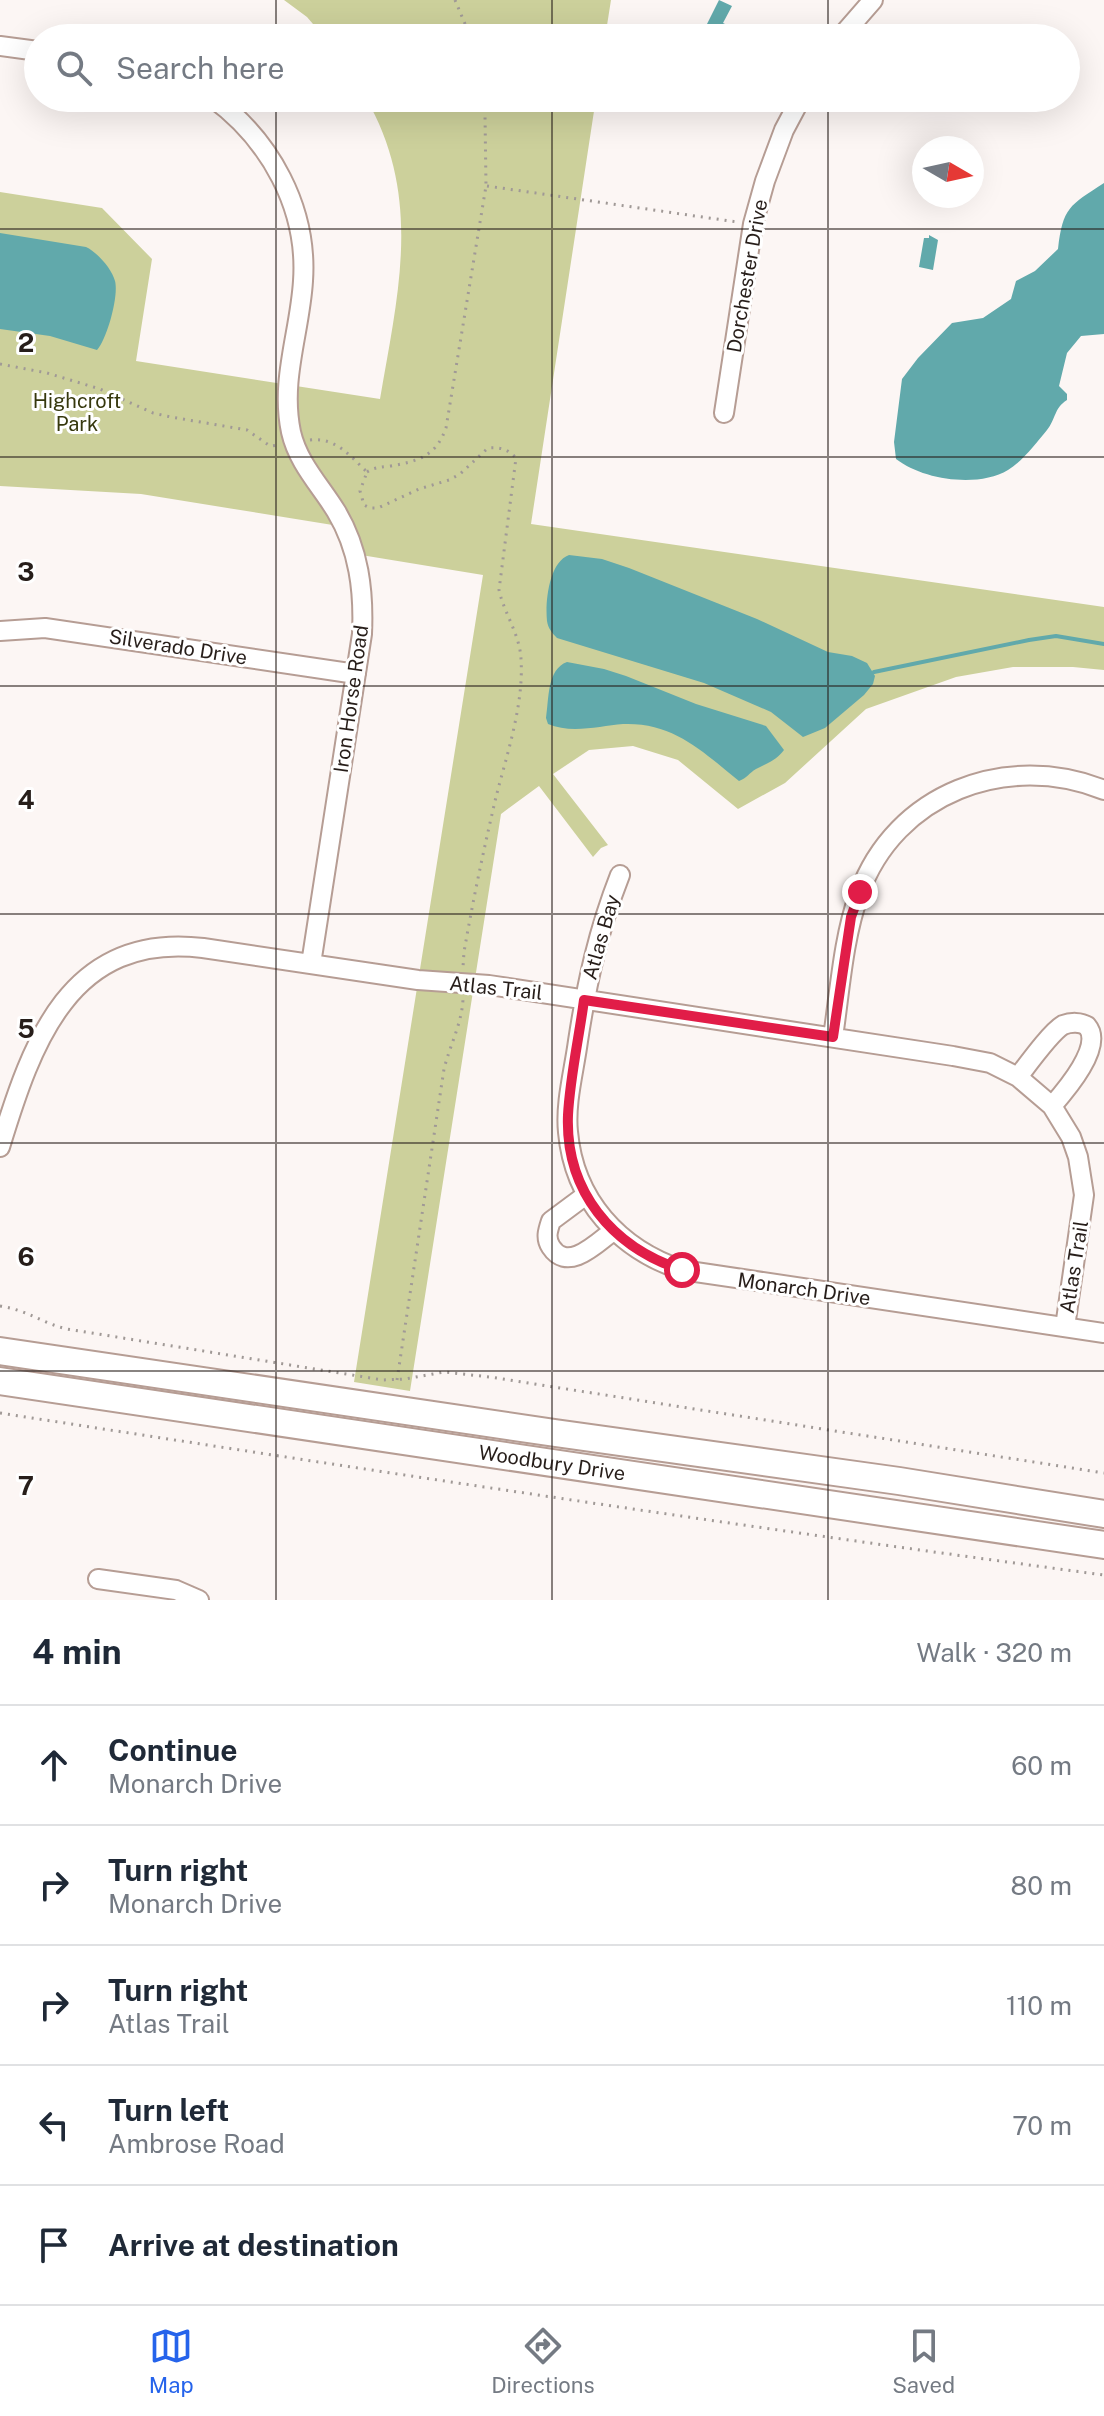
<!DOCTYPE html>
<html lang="en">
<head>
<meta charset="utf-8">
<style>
	body { margin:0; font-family:"Public Sans",sans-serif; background:#f2f2f3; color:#1f2937 }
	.compass { position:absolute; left:912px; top:136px; width:72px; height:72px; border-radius:50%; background:#fff; box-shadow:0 8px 32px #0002; rotate:99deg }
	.stop { position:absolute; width:24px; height:24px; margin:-18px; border:6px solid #e11d48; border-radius:50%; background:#fff }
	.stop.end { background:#e11d48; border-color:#fff; box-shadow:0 2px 8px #0008 }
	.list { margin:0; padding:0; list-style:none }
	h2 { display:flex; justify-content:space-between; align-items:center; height:104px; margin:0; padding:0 32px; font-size:34px }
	h2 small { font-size:26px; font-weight:400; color:#747a83 }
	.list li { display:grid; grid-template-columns:52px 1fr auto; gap:24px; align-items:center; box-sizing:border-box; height:120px; padding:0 32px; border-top:2px solid #e0e1e3 }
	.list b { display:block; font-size:30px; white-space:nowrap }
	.list p { margin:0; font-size:26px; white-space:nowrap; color:#747a83 }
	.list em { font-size:26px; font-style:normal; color:#747a83 }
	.icon { flex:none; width:44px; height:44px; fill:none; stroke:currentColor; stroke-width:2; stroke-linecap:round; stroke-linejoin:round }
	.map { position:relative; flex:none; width:1104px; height:1600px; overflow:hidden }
	.search { position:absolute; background:#fff; box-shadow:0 8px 32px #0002; left:24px; right:24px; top:24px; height:88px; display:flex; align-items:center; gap:20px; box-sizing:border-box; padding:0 28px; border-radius:44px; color:#747a83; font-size:30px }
	.sheet { height:704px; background:#fff }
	nav { display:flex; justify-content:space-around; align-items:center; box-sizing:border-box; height:112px; border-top:2px solid #e0e1e3; background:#fff; font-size:22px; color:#747a83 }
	nav a { display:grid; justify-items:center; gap:4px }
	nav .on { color:#2563eb }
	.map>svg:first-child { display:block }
	.green { fill:#ccd09b }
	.water { fill:#61a9ab }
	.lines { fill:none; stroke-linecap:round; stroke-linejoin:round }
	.stream { stroke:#61a9ab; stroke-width:4 }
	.minor-casing { stroke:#b69d94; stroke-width:22 }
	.secondary-casing { stroke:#b69d94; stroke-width:30 }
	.path { stroke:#a09996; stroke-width:3; stroke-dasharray:2 6; stroke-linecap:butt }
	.minor { stroke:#fff; stroke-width:18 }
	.secondary { stroke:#fff; stroke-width:26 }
	.route { stroke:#e11d48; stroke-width:10 }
	.grid { fill:none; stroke:#271e1a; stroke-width:2; stroke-opacity:0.55 }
	.labels { text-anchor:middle; stroke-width:6; stroke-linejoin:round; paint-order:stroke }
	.street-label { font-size:20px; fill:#271e1a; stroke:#fff }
	.park-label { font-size:20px; fill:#36380d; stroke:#fff }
	.grid-label { font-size:26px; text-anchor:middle; font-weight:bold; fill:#271e1a; stroke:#fff; stroke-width:6; stroke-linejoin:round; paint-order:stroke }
</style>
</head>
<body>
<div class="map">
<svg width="1104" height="1600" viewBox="0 0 1104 1600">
	<rect width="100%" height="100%" fill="#fcf6f4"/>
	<path class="green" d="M284,0H611L605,38H325L307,17Z
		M366,98H596L531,524L1104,607V670L1073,667H1013L956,677L866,709L785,783L738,809L678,760L633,746L589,750L553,774L608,845L601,848L593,857L539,786L501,814L410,1391L354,1382L483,575L355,554L345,527L141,494L0,486V192L102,208L152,259L136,361L380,399C398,293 423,198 366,98Z"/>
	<path class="water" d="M719,0L732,6L723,23L725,24L720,30L707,24Z
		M1104,183V334L1081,336L1067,353L1059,386L1067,394V400C1054,408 1056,419 1047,430C1036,443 1023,461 1008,470C978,488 923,480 896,459L894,442L902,379L918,358L952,323L983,318L1011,299L1016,281L1035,271L1058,249C1063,207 1069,206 1104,183Z
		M0,233L86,247C97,252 112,269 115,281C119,296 107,339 97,350L50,336L0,329Z
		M929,235L938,240L933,270L919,267L924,238H929Z
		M569,555L602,559L629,568L757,619L828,652L852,656L867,663L875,676L873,684L864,695L825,728L803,737L771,712L704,683L557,638C552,633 548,628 547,621C545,602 549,562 569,555Z
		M567,662L604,669L626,676L696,704L766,726L784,750C776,761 767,763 756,769C749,773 747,778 739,781C703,752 674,722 623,724C600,726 571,734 548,724L546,718C549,699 547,669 567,662Z"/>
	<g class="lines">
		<path class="stream" d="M874,672L1029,640L1056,636L1104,644"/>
		<g class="minor-casing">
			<path id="minor" d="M840,38L873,0
				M0,46L38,51
				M213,98C270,140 308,208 303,281C300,332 280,380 291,432C298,463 320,485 336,511C359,549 364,591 362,634L311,964
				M724,413L753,224L765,181L784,130L801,98
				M0,631L45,628L356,674
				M620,875C598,931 587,982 578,1041C574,1071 565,1103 568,1132C574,1200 619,1249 682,1270L1104,1333
				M833,1037C840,990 843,939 859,894C895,793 1007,751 1104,790
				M1018,1077C1028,1064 1051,1032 1063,1025C1071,1022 1081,1022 1087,1026C1104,1046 1066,1090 1052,1106
				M0,1147C32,1042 70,932 203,948L418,980L489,985L953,1056L990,1063L1018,1077L1052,1106L1071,1137L1078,1157L1084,1195L1065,1327
				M586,1195L551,1221C548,1230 545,1238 551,1247C568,1273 597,1243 613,1231
				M98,1579L176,1590L199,1600"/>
		</g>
		<g class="secondary-casing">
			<g id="secondary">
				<path d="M0,1351L555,1433L899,1481L1104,1514"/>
				<path id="s1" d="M0,1381L1104,1545"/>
			</g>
		</g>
		<path class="path" d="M455,0L471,38
			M487,186L737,222
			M0,364L47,373L100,389L153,413L171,417L247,430L270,446L279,445
			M310,440C336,437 350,456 367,472L360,491L364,505L370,508H378L419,489L449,480L460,474L488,448C500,447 508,449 516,458L499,590C504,613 520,635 521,659C524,704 507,754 496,797C484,848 473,900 464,952L463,967
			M367,472C375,467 382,467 391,466C419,461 436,456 446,428L486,186L485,115L482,98
			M0,1306C27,1310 42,1323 67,1329L383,1380L405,1379L444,1372L490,1377L1104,1473
			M397,1380L444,1069C450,1045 462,1023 463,999
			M0,1413C368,1470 735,1526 1104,1575"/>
		<use href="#minor" class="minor"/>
		<use href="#secondary" class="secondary"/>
	</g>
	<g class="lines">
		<path class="route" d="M682,1270C612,1247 565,1191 568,1115C570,1077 579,1038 584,1000L833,1037L851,917L860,892"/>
	</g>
	<path class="grid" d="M276,0V38M552,0V38M828,0V38M276,98V1600M552,98V1600M828,98V1600M0,229H1104M0,457H1104M0,686H1104M0,914H1104M0,1143H1104M0,1371H1104"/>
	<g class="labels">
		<g class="street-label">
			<text transform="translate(747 276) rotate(-80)" y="7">Dorchester Drive</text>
			<text transform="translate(178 647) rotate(9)" y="7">Silverado Drive</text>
			<text transform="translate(351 699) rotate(-82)" y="7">Iron Horse Road</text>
			<text transform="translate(601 937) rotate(-74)" y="7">Atlas Bay</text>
			<text transform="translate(496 988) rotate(6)" y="7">Atlas Trail</text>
			<text transform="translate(1074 1267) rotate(-81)" y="7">Atlas Trail</text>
			<text transform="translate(804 1289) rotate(8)" y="7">Monarch Drive</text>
			<text dy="7" stroke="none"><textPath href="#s1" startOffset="558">Woodbury Drive</textPath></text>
		</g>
		<g class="park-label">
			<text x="77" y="408">Highcroft<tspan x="77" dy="23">Park</tspan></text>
		</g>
	</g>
	<g class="grid-label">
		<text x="26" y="352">2</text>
		<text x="26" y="581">3</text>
		<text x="26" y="809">4</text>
		<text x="26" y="1038">5</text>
		<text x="26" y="1266">6</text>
		<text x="26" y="1495">7</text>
	</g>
</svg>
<svg class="compass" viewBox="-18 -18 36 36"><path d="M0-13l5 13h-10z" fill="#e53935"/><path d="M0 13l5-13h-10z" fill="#747a83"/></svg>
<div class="stop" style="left:682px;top:1270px"></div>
<div class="stop end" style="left:860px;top:892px"></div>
<div class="search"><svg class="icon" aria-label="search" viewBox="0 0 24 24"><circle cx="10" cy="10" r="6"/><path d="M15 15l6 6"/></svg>Search here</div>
</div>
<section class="sheet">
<h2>4 min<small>Walk · 320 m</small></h2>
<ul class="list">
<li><svg class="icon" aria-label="ahead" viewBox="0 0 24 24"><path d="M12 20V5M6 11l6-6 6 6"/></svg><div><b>Continue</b><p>Monarch Drive</p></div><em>60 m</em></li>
<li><svg class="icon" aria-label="right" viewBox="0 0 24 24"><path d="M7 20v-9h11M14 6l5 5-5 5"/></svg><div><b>Turn right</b><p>Monarch Drive</p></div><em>80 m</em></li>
<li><svg class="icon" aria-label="right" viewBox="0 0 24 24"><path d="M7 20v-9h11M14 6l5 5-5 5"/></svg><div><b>Turn right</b><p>Atlas Trail</p></div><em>110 m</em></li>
<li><svg class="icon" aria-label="left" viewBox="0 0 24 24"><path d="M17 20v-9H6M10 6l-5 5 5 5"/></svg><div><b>Turn left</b><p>Ambrose Road</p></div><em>70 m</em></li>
<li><svg class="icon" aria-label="arrive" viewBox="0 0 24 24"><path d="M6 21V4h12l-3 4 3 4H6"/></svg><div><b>Arrive at destination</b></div></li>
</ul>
</section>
<nav>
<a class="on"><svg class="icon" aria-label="map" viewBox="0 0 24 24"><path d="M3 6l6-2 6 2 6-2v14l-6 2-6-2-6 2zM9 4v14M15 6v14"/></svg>Map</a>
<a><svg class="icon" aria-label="directions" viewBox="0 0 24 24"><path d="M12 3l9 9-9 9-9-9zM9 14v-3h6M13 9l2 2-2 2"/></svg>Directions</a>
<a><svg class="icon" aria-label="saved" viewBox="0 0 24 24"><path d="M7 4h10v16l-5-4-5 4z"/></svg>Saved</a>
</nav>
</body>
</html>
